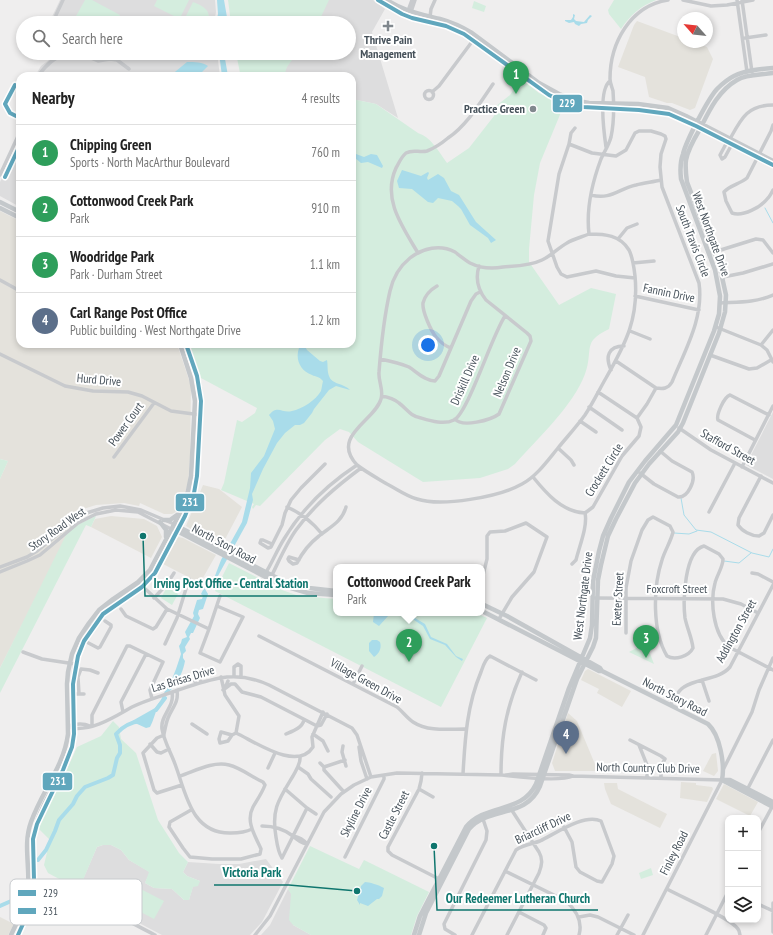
<!DOCTYPE html>
<html lang="en">
<head>
<meta charset="utf-8">
<style>
	body { margin:0; font-family:"PT Sans Narrow",sans-serif; background:#f6f6f6; color:#222 }
	.controls { position:absolute; right:12px; bottom:12px; display:grid; overflow:hidden; border-radius:8px; box-shadow:0 2px 6px #0003 }
	.controls button { width:36px; height:36px; display:grid; place-items:center; padding:0; border:0; border-bottom:1px solid #e0e0e0; background:#fff; color:#222; font:20px sans-serif }
	.compass { position:absolute; left:677px; top:12px; width:36px; height:36px; border-radius:50%; background:#fff; box-shadow:0 2px 6px #0003; rotate:297deg }
	.you { position:absolute; left:428px; top:345px; width:14px; height:14px; margin:-10px; border:3px solid #fff; border-radius:50%; background:#1a73e8; box-shadow:0 0 0 6px #1a73e833 }
	.badge { display:grid; place-items:center; width:26px; height:26px; border-radius:50%; background:#81888e; color:#fff; font-size:13px; font-weight:700 }
	.pin { position:absolute; translate:-50% -33px; filter:drop-shadow(0 1px 2px #0008) }
	.pin::after { content:''; position:absolute; top:21px; width:14px; height:12px; background:inherit; clip-path:polygon(0 0,100% 0,50% 100%) }
	.popup { position:absolute; left:333px; top:564px; width:152px; height:52px; box-sizing:border-box; display:grid; place-content:center; border-radius:8px; background:#fff; filter:drop-shadow(0 1px 3px #0005); font-size:13px; white-space:nowrap; color:#767676 }
	.popup b { font-size:15px; color:#222 }
	.popup::after { content:''; position:absolute; left:50%; top:100%; margin-left:-8px; border:8px solid transparent; border-top-color:#fff }
	.list { margin:0; padding:0; list-style:none }
	h2 { display:flex; justify-content:space-between; align-items:center; height:52px; margin:0; padding:0 16px; font-size:17px }
	h2 small { font-size:13px; font-weight:400; color:#767676 }
	.list li { display:grid; grid-template-columns:26px 1fr auto; gap:12px; align-items:center; box-sizing:border-box; height:56px; padding:0 16px; border-top:1px solid #e0e0e0 }
	.list b { display:block; font-size:15px; white-space:nowrap }
	.list p { margin:0; font-size:13px; white-space:nowrap; color:#767676 }
	.list em { font-size:13px; font-style:normal; color:#767676 }
	.icon { flex:none; width:22px; height:22px; fill:none; stroke:currentColor; stroke-width:2; stroke-linecap:round; stroke-linejoin:round }
	.map { position:relative; flex:none; width:773px; height:935px; overflow:hidden }
	.search { position:absolute; background:#fff; box-shadow:0 2px 6px #0003; left:16px; top:16px; width:340px; height:44px; display:flex; align-items:center; gap:10px; box-sizing:border-box; padding:0 14px; border-radius:22px; color:#767676; font-size:15px }
	.panel { position:absolute; background:#fff; box-shadow:0 2px 6px #0003; left:16px; top:72px; width:340px; height:276px; border-radius:12px }
	.map>svg:first-child { display:block }
	.commercial { fill:#e4e2dc }
	.education { fill:#ddddde }
	.green { fill:#d4edde }
	.water { fill:#a9dcea }
	.lines { fill:none; stroke-linecap:round; stroke-linejoin:round }
	.stream { stroke:#a9dcea; stroke-width:1 }
	.river { stroke:#a9dcea; stroke-width:4 }
	.minor { stroke:#c8cacd; stroke-width:3.5 }
	.major { stroke:#c4c8cb; stroke-width:4.5 }
	.bus-1-casing { stroke:#fff; stroke-width:7 }
	.bus-2-casing { stroke:#fff; stroke-width:7 }
	.bus-1 { stroke:#60a7bd; stroke-width:4 }
	.bus-2 { stroke:#60a7bd; stroke-width:4 }
	.poi-dot { fill:#81888e; stroke:#fff; stroke-width:1.5 }
	.labels { text-anchor:middle; stroke-width:4; stroke-linejoin:round; paint-order:stroke }
	.poi-label { font-size:12px; font-weight:bold; fill:#46515a; stroke:#fff }
	.street-label { font-size:12px; fill:#46515a; stroke:#fff }
	.key { fill:#fff; stroke:#c8cbce; stroke-width:1 }
	.key-label { font-size:11px; fill:#46515a }
	.leader { fill:none; stroke:#0f766e; stroke-width:1.5 }
	.callout-dot { fill:#0f766e; stroke:#fff; stroke-width:1.5 }
	.callout-label { font-size:13px; text-anchor:middle; font-weight:bold; fill:#0f766e; stroke:#fff; stroke-width:4; stroke-linejoin:round; paint-order:stroke }
	.line-badge { stroke:#fff; stroke-width:1.5 }
	.badge-label { font-size:11px; text-anchor:middle; font-weight:bold; fill:#fff }
</style>
</head>
<body>
<div class="map">
<svg width="773" height="935" viewBox="0 0 773 935">
	<rect width="100%" height="100%" fill="#efeeee"/>
	<path class="commercial" d="M637,21L683,38V42H693L707,47L713,59L695,108L690,110L672,103H667L649,97L645,77L618,67L634,25Z
		M0,211L20,221V344H177L191,386L190,457L188,484L180,506L176,512L172,514H164L140,503L139,506L124,503L96,505L80,510L0,668V479L8,461L0,459Z
		M203,485L219,489L242,507L221,547L186,526Z
		M111,516L144,519L157,526L162,537L151,558L91,527L95,519Z
		M178,537L183,538L216,555L200,583L163,564Z
		M588,669L631,691L622,707L597,693L599,689L581,680L585,671Z
		M568,713L577,721L597,769L596,771H555L552,763Z
		M716,753L718,771L714,776L703,771L712,754Z
		M681,782L696,783V785L712,787L713,789L707,802L680,798Z
		M604,783H617L618,789L667,814L660,828L611,804L605,789Z
		M724,784L758,802L750,816L716,799Z
		M0,917L14,924L8,935H0Z"/>
	<path class="education" d="M60,0H215L216,12L214,23H49Z
		M326,0H373L385,9L372,32L398,118L376,104L352,99V76H282L281,72L286,61L294,53H349V23H315Z
		M58,53H217L220,76H35L41,66Z
		M20,140V207L0,196V182Z
		M773,412V479L746,465Z
		M103,845H111L121,850L129,860L150,872L145,883L154,888L172,889L184,900H189L193,886L200,881L187,876L183,872L188,862L219,864H239L266,859L283,882L262,922L250,935H162L78,891L97,847Z
		M288,889L291,893L293,925L311,935H261L270,925Z"/>
	<path class="green" d="M85,0H92L120,15L116,23H85L75,18Z
		M157,0H189L180,18H178L154,6Z
		M228,0H329L318,23H231Z
		M614,0H656C641,6 630,15 621,29L609,14L608,10Z
		M474,1L486,6L484,12L472,8Z
		M193,2C203,6 212,10 208,23H189L185,21L184,20Z
		M236,53H297L287,67L285,73L262,74L240,73Z
		M521,79L539,93L564,105L540,163L534,195L529,249V262L559,305L591,288L616,294L609,329C581,342 594,350 585,374C573,406 538,438 515,464L508,469L480,478L423,482L358,442L349,432L340,429L325,440L260,506L256,505L253,509L252,507L254,504L221,490L224,483L237,420L242,422L255,413L257,408L201,378L189,344H352V99L376,104L418,133C431,137 439,152 447,163L469,148L494,116L496,106L510,95Z
		M0,459L8,461L0,479Z
		M96,516L91,527L86,525L0,693V668L67,533L77,525Z
		M229,563L282,590L299,596L336,599V613H476L487,618L441,707L215,591Z
		M167,587L178,594L172,605L161,598Z
		M646,643L654,664L629,652Z
		M113,721L119,727L121,739L136,753L158,820L179,853L188,862L183,872L187,876L200,881L198,886L193,887L189,900H184L172,889L154,888L145,883L149,872L129,860L121,850L111,845H103L97,847L83,880L74,883L61,880L48,873L44,865L50,840L38,828C50,801 65,775 77,747L101,736Z
		M310,846L359,869L364,860L429,892L417,916L411,935H311L293,925L289,920L291,894L288,889Z
		M651,868L653,875L641,879L639,873Z
		M129,883L164,901L154,919L120,901Z"/>
	<path class="water" d="M217,0H224L228,23H216L218,14Z
		M573,14L575,15L574,19L576,21L584,22L590,15L592,16L588,20L587,23L581,24L579,26L575,24L574,22L569,23L565,21V20H571L573,17Z
		M219,53H224L228,76H222Z
		M187,62C194,62 203,62 208,66L198,76H170Z
		M356,154L364,157L371,154L377,155L383,166L382,168L368,162L361,163L355,158L354,156Z
		M402,170L421,176L428,172L429,173L427,178L428,180L438,174L444,178L451,191L459,195L476,222L496,240L491,243L488,238L470,225L461,209L458,206L452,201L438,198L433,203L428,202L412,189L399,188L397,181Z
		M292,344H304L307,350L320,361L323,362L327,360C328,365 327,371 329,376C332,385 344,383 350,390L336,386L329,390L314,409L312,413L304,423L300,425H295L285,433L277,443L263,469L252,494L253,500L247,523L242,532L213,585L206,586L205,589L208,594L203,609L199,610L198,614L200,618L193,633H191L189,637L190,639L185,647L186,651L183,654V658L185,661C181,682 171,688 160,704C155,711 154,720 150,727L146,728L135,723L136,720L127,727L125,725L155,708L161,700L165,691V688L172,679L176,669L181,654L179,646L181,643L182,639L187,637L185,632L194,616L193,613L197,600L202,599L203,596L201,594L207,582L211,583L213,581L221,560L242,522L250,488L251,473L264,456L275,429L273,421L269,415C278,404 282,414 292,411C302,409 316,400 321,391C322,387 322,385 323,381C319,376 316,377 312,375C300,371 295,359 299,348Z
		M374,613H389V615L379,626L373,622Z
		M408,613H412L415,618L425,624L431,637L447,644L456,656L463,659L462,661L456,657L445,645L430,639L423,626L411,618Z
		M372,640H377L380,642C382,648 379,654 374,657L369,651V643Z
		M365,882C369,882 379,885 384,888L382,896L379,899H377L368,906L360,903V905L357,900L361,886Z"/>
	<g class="lines">
		<path class="stream" d="M765,208L773,223
			M681,498L684,515L696,530L711,532L752,553L769,557L773,549
			M674,533L689,534L697,531
			M724,561L739,563L751,553"/>
		<path class="river" d="M156,710L165,698
			M38,860L46,850L55,831L59,820L73,804L77,796L85,787L108,778L113,775L117,758L120,753V745L116,734C123,726 131,722 141,721
			M0,906L18,898L24,887"/>
		<path class="minor" d="M683,0L711,6L727,5L753,0
			M737,0L747,72
			M742,0L752,72
			M410,10L409,8L412,0
			M410,11L412,9L415,0
			M430,17L431,9L435,0
			M55,23L56,15L63,0
			M745,38L766,35
			M79,53L98,61L110,59L117,60L129,69
			M38,76C46,65 54,57 67,53
			M424.5 95a4.5 4.5 0 1 1 9 0a4.5 4.5 0 1 1-9 0Z
			M432,92L439,86L474,39
			M773,125L771,131L747,178C740,184 730,185 724,192L726,201L732,213C743,217 761,207 768,198C770,196 772,192 773,190
			M575,128L571,133L569,144L559,174L548,241L557,267L561,274L567,277L596,271L616,276L635,278
			M730,139C741,119 747,105 773,105
			M727,142L720,155L722,159L725,157L732,144
			M569,144L592,153L616,156L626,150L635,133L639,131H651L661,134L665,136L666,139L661,154L660,167L662,187L699,283C704,318 685,350 672,382C668,389 663,389 656,388L616,361
			M606,147C604,133 598,90 610,81
			M0,175L19,134
			M591,195C611,200 618,189 636,185C644,183 652,182 661,180
			M589,234C605,234 620,235 629,250C633,258 634,267 635,276C639,318 626,343 606,378C599,390 593,403 585,415C577,426 567,437 558,448C548,460 537,476 522,484C499,497 442,507 417,499C406,496 397,489 387,484C377,478 366,472 357,465C330,436 375,421 381,399C384,390 378,381 379,372C381,346 384,317 390,291C393,278 400,266 410,258C423,248 440,244 455,252C460,256 465,260 470,263C480,268 492,269 503,267C515,266 530,266 542,260C551,256 558,248 567,243C573,239 582,237 589,234Z
			M589,234C586,209 592,183 601,159C604,152 609,145 611,137C614,123 614,105 613,91C612,87 610,83 610,79C610,43 630,6 668,0
			M618,239L627,228L637,224
			M418,253C402,226 382,199 396,168C399,163 401,157 406,153C413,149 420,153 427,151C435,148 442,143 448,138C467,125 480,103 493,84
			M711,253L756,239L763,240L773,253
			M633,263L654,261
			M723,277L743,273L773,264
			M0,280L20,291
			M437,286C430,290 425,295 423,303C422,311 431,331 436,337C441,343 445,346 451,348
			M635,296L699,310
			M720,303C740,302 754,303 773,295
			M716,327L761,345L767,350L773,362
			M630,331L650,339
			M761,345L773,330
			M0,354L65,386L93,391L128,392L142,396L171,411L201,415
			M710,355L749,369L757,368L771,360
			M380,359C390,361 400,363 409,367C417,372 425,381 435,381L439,376L471,301L476,294L480,292
			M611,370C605,357 608,346 624,346
			M382,396C388,397 394,399 399,403C407,409 410,416 421,418C431,421 444,425 454,420C468,413 492,335 505,316
			M589,407L622,430
			M637,418L647,404L656,388
			M455,419C462,428 491,420 499,414L531,341L530,336L527,333L486,300C478,290 475,279 479,266
			M580,421L596,432
			M679,428L711,450L773,483
			M755,440L718,420C716,415 724,397 730,395L769,415
			M558,448L571,460L574,465
			M114,457L154,403
			M742,467L773,406
			M640,473L654,484L678,497C688,498 696,480 692,472L672,461L660,451
			M761,476L739,518L738,525C742,531 751,536 759,536L764,533L773,515
			M533,477C546,493 562,512 585,513L593,507L622,456L639,436L641,427L637,418L598,392
			M287,507C301,513 313,523 322,534
			M709,512L735,463
			M272,544L263,540H261L260,543L268,548L271,547L282,525L285,513L291,500L301,488L325,464
			M299,560L289,557L288,559L289,561L293,564L297,563C302,553 310,543 319,536C330,527 342,522 346,507
			M572,564L576,560C579,547 588,526 585,513
			M0,567L27,557L37,551L83,514L103,508L120,506L141,510L174,524
			M0,572L27,561L40,555L78,523L96,514L116,510L138,512L171,529
			M752,573L758,574L773,582
			M265,574C272,563 277,550 284,539C302,509 328,484 357,465
			M271,577C279,561 286,544 296,530C314,505 337,486 361,468
			M482,579L487,559V536L490,532L505,531L526,523L547,537L534,572L512,597L499,619
			M140,584L167,609L209,629
			M154,598L167,584L174,573
			M595,598L723,599L741,604L758,613
			M217,606L243,617L220,662L200,653L209,629L220,596
			M121,609L126,616L153,629L156,627L167,609
			M626,633V588L631,561L642,530L648,520L653,517L670,526L673,532C671,541 665,550 662,560C653,587 652,631 667,656C675,661 689,656 693,648C692,638 687,628 685,618C683,601 684,551 704,546L719,554L723,559C723,567 717,575 715,583C710,601 713,634 729,647L773,670
			M259,636L397,707C403,712 407,718 413,722C428,732 449,729 465,729
			M79,638L98,648L100,647L111,627V625L105,621
			M165,644L177,618L189,579
			M23,652L42,659L75,664
			M234,676V667L238,664L241,666V677
			M221,677L225,695L239,716L236,733L232,735
			M702,680L709,701
			M196,684L194,679L195,676L197,675L199,676L201,682
			M353,684L362,666
			M223,686H226L228,681
			M223,690L231,684H235L242,692L261,697L317,726
			M172,692C175,707 160,715 162,729C164,741 171,753 175,764C186,793 191,834 231,833C238,833 246,832 252,829
			M72,694H84
			M79,694L78,677L81,669L90,670L98,673
			M670,705C675,699 677,691 684,687C697,678 719,680 730,667L773,585
			M123,712L121,702L146,654
			M192,724L207,734
			M68,726C75,724 83,723 90,726
			M92,726V715L127,646H130L163,662L150,690L152,699
			M317,726L321,725L327,714
			M72,728C93,731 114,717 132,707C146,700 162,696 178,690C212,679 234,669 269,685L352,728L357,735L371,777
			M221,732L232,735L228,741L220,743L219,739Z
			M236,733C254,741 297,772 313,747L312,737L323,712
			M164,734C165,729 166,723 168,718C172,708 179,702 177,691
			M286,734C293,731 302,728 304,720
			M313,734L323,741L328,751
			M164,735L157,738L143,753L154,790L157,793L182,785
			M630,740L661,756L665,759L661,766V778
			M150,744L157,752L161,753L169,749
			M639,745L647,765V778
			M343,746L342,752L346,766
			M359,747L361,761L367,779
			M320,763L324,767V770L344,792
			M298,767L308,774L311,779L331,797
			M324,767L345,760
			M268,768L275,753
			M723,770L752,712L759,690L773,658
			M422,773L421,781L419,789L388,847V851L392,855L441,880
			M463,774C465,738 467,705 481,672C483,666 485,659 490,656L492,657L536,680
			M501,775C501,737 506,707 522,672
			M506,775L513,774L569,775L573,776
			M180,776C195,771 213,761 229,765C241,768 252,777 263,782L265,785C262,793 257,800 253,807C245,822 256,837 261,849L260,854L241,859H212L190,857L183,848L169,827L170,822L191,810
			M419,789L433,797
			M747,790L773,740
			M307,808L316,814
			M262,826C273,826 284,829 293,836C297,840 301,843 307,844
			M758,833L773,805
			M293,836C298,837 303,839 307,844
			M345,857L384,779V775
			M282,858C278,852 277,844 276,837C271,809 279,799 293,776C296,770 301,764 300,756
			M282,858L307,808L285,789
			M505,871L566,901C576,910 583,921 579,935
			M30,888C45,890 61,892 76,897C103,906 129,922 155,935
			M667,889C681,897 731,918 738,929C740,932 739,932 740,935
			M773,903V932
			M758,904L773,911
			M519,912L544,925L546,928L543,935
			M579,917L590,915L598,917L634,935
			M255,935L270,916L324,812L341,794L354,785L371,777L397,773L502,775C518,777 560,782 573,776L722,780L643,935
			M455,935L445,929L444,924L486,840L487,831L483,819
			M472,935L516,850C523,845 532,844 540,841C555,834 584,813 601,821L614,856L612,864L602,882L597,881L580,872L576,867L572,842L564,827
			M507,935L539,873C542,865 543,859 539,852L511,809
			M617,935L628,915
			M706,935L728,892"/>
		<path class="major" d="M378,0L402,14L412,18L446,26L464,34L549,95L566,103L583,107L639,110L669,114L696,126L773,165
			M387,0C403,11 421,14 440,19C451,22 462,27 472,33L539,83L559,94L578,101L589,103L638,104L668,108L686,116L773,161
			M0,202L20,212
			M0,208L20,218
			M164,520H170L177,515
			M160,522L166,530V537
			M177,526L283,581L309,588L336,591
			M175,530L281,585L308,593L336,595
			M482,604L507,616L600,668L602,671
			M482,611L599,671H602L708,724C720,735 725,764 722,780
			M722,780L773,807
			M724,780H730L773,802
			M11,935C18,920 26,906 28,889C30,866 23,844 31,822C42,791 64,766 68,734L67,684L68,672L72,654L79,638L89,623L99,610L113,599L138,582L150,570L180,513L188,491L191,476L195,401L191,378L180,344
			M17,935C26,916 33,898 33,876C33,858 30,842 36,825C44,796 67,771 72,742C77,712 68,683 78,655C85,634 98,616 115,603C127,594 139,587 149,577C160,567 166,552 173,539C180,525 188,512 192,497C198,479 198,459 199,439C200,422 203,405 200,388C198,373 192,358 187,344
			M414,935L420,916L466,827C486,803 522,814 536,784L569,688L590,638L592,625L593,581L599,551L603,536L611,518L629,482L645,461L676,425L714,331L719,314L720,296L715,270L681,179C680,170 680,162 683,154C686,141 708,99 717,89C722,84 728,79 734,76C746,70 760,69 773,68
			M419,935L426,913L469,829C489,806 526,819 540,786L577,679L593,647L596,638L598,580L601,565L608,536L616,519L635,483L649,464L678,432L683,423L719,333L725,312L726,295L720,268L687,182C686,175 685,168 686,160C688,149 694,139 700,129C709,111 718,91 737,80C747,74 761,75 773,73"/>
		<g class="bus-1-casing">
			<path id="bus-1" d="M378,0L402,14L412,18L446,26L464,34L549,95L566,103L583,107L639,110L669,114L696,126L773,165"/>
		</g>
		<g class="bus-2-casing">
			<path id="bus-2" d="M15,85L5,104L10,113L16,116
				M5,177L20,145
				M18,935L27,915L33,896L34,880L33,839L37,824L63,770L72,747L74,734L73,684L78,656L84,641L103,614L142,587L155,573L185,516L194,493L197,476L201,401L197,376L186,344"/>
		</g>
		<use href="#bus-1" class="bus-1"/>
		<use href="#bus-2" class="bus-2"/>
	</g>
	<g class="poi-dot">
		<path d="M386 20h4v4h4v4h-4v4h-4v-4h-4v-4h4z"/>
		<circle cx="533" cy="109" r="4"/>
	</g>
	<g class="labels">
		<g class="poi-label">
			<text x="388" y="44">Thrive Pain<tspan x="388" dy="14">Management</tspan></text>
			<text x="525" y="113" text-anchor="end">Practice Green</text>
		</g>
		<g class="street-label">
			<text transform="translate(711 234) rotate(70)" y="4">West Northgate Drive</text>
			<text transform="translate(693 241) rotate(69)" y="4">South Travis Circle</text>
			<text transform="translate(669 293) rotate(12)" y="4">Fannin Drive</text>
			<text transform="translate(507 372) rotate(-67)" y="4">Nelson Drive</text>
			<text transform="translate(99 380) rotate(5)" y="4">Hurd Drive</text>
			<text transform="translate(465 380) rotate(-66)" y="4">Driskill Drive</text>
			<text transform="translate(126 424) rotate(-54)" y="4">Power Court</text>
			<text transform="translate(728 447) rotate(29)" y="4">Stafford Street</text>
			<text transform="translate(604 470) rotate(-58)" y="4">Crockett Circle</text>
			<text transform="translate(57 529) rotate(-35)" y="4">Story Road West</text>
			<text transform="translate(224 544) rotate(28)" y="4">North Story Road</text>
			<text x="677" y="593">Foxcroft Street</text>
			<text transform="translate(583 596) rotate(-83)" y="4">West Northgate Drive</text>
			<text transform="translate(618 599) rotate(-87)" y="4">Exeter Street</text>
			<text transform="translate(736 631) rotate(-61)" y="4">Addington Street</text>
			<text transform="translate(183 679) rotate(-17)" y="4">Las Brisas Drive</text>
			<text transform="translate(366 681) rotate(29)" y="4">Village Green Drive</text>
			<text transform="translate(675 697) rotate(27)" y="4">North Story Road</text>
			<text transform="translate(648 768) rotate(1)" y="4">North Country Club Drive</text>
			<text transform="translate(356 812) rotate(-63)" y="4">Skyline Drive</text>
			<text transform="translate(394 815) rotate(-63)" y="4">Castle Street</text>
			<text transform="translate(543 828) rotate(-25)" y="4">Briarcliff Drive</text>
			<text transform="translate(674 853) rotate(-63)" y="4">Finley Road</text>
		</g>
	</g>
	<rect x="10" y="879" width="132" height="46" rx="6" class="key"/>
	<rect x="18" y="890" width="18" height="6" fill="#60a7bd"/>
	<rect x="18" y="908" width="18" height="6" fill="#60a7bd"/>
	<g class="key-label">
		<text x="43" y="897">229</text>
		<text x="43" y="915">231</text>
	</g>
	<path class="leader" d="M143 536L145 596H317M357 891L289 885H214M434 846L437 910H598"/>
	<g class="callout-dot">
		<circle cx="143" cy="536" r="4"/>
		<circle cx="357" cy="891" r="4"/>
		<circle cx="434" cy="846" r="4"/>
	</g>
	<g class="callout-label">
		<text x="231" y="588">Irving Post Office - Central Station</text>
		<text x="252" y="877">Victoria Park</text>
		<text x="518" y="903">Our Redeemer Lutheran Church</text>
	</g>
	<g class="line-badge">
		<rect x="552" y="94" width="31" height="19" rx="4" fill="#60a7bd"/>
		<rect x="175" y="493" width="30" height="19" rx="4" fill="#60a7bd"/>
		<rect x="42" y="772" width="31" height="19" rx="4" fill="#60a7bd"/>
	</g>
	<g class="badge-label">
		<text x="567" y="107">229</text>
		<text x="190" y="506">231</text>
		<text x="58" y="785">231</text>
	</g>
</svg>
<div class="controls">
<button>+</button>
<button>−</button>
<button><svg class="icon" aria-label="layers" viewBox="0 0 24 24"><path d="M12 4l9 5-9 5-9-5zM3 14l9 5 9-5"/></svg></button>
</div>
<svg class="compass" viewBox="-18 -18 36 36"><path d="M0-13l5 13h-10z" fill="#e53935"/><path d="M0 13l5-13h-10z" fill="#767676"/></svg>
<div class="you"></div>
<div class="pin badge" style="left:516px;top:94px;background:#2e9e5b">1</div>
<div class="pin badge" style="left:409px;top:662px;background:#2e9e5b">2</div>
<div class="popup"><b>Cottonwood Creek Park</b>Park</div>
<div class="pin badge" style="left:646px;top:658px;background:#2e9e5b">3</div>
<div class="pin badge" style="left:566px;top:754px;background:#5c6f8a">4</div>
<div class="search"><svg class="icon" aria-label="search" viewBox="0 0 24 24"><circle cx="10" cy="10" r="6"/><path d="M15 15l6 6"/></svg>Search here</div>
<section class="panel">
<h2>Nearby<small>4 results</small></h2>
<ul class="list">
<li><span class="badge" style="background:#2e9e5b">1</span><div><b>Chipping Green</b><p>Sports · North MacArthur Boulevard</p></div><em>760 m</em></li>
<li><span class="badge" style="background:#2e9e5b">2</span><div><b>Cottonwood Creek Park</b><p>Park</p></div><em>910 m</em></li>
<li><span class="badge" style="background:#2e9e5b">3</span><div><b>Woodridge Park</b><p>Park · Durham Street</p></div><em>1.1 km</em></li>
<li><span class="badge" style="background:#5c6f8a">4</span><div><b>Carl Range Post Office</b><p>Public building · West Northgate Drive</p></div><em>1.2 km</em></li>
</ul>
</section>
</div>
</body>
</html>
